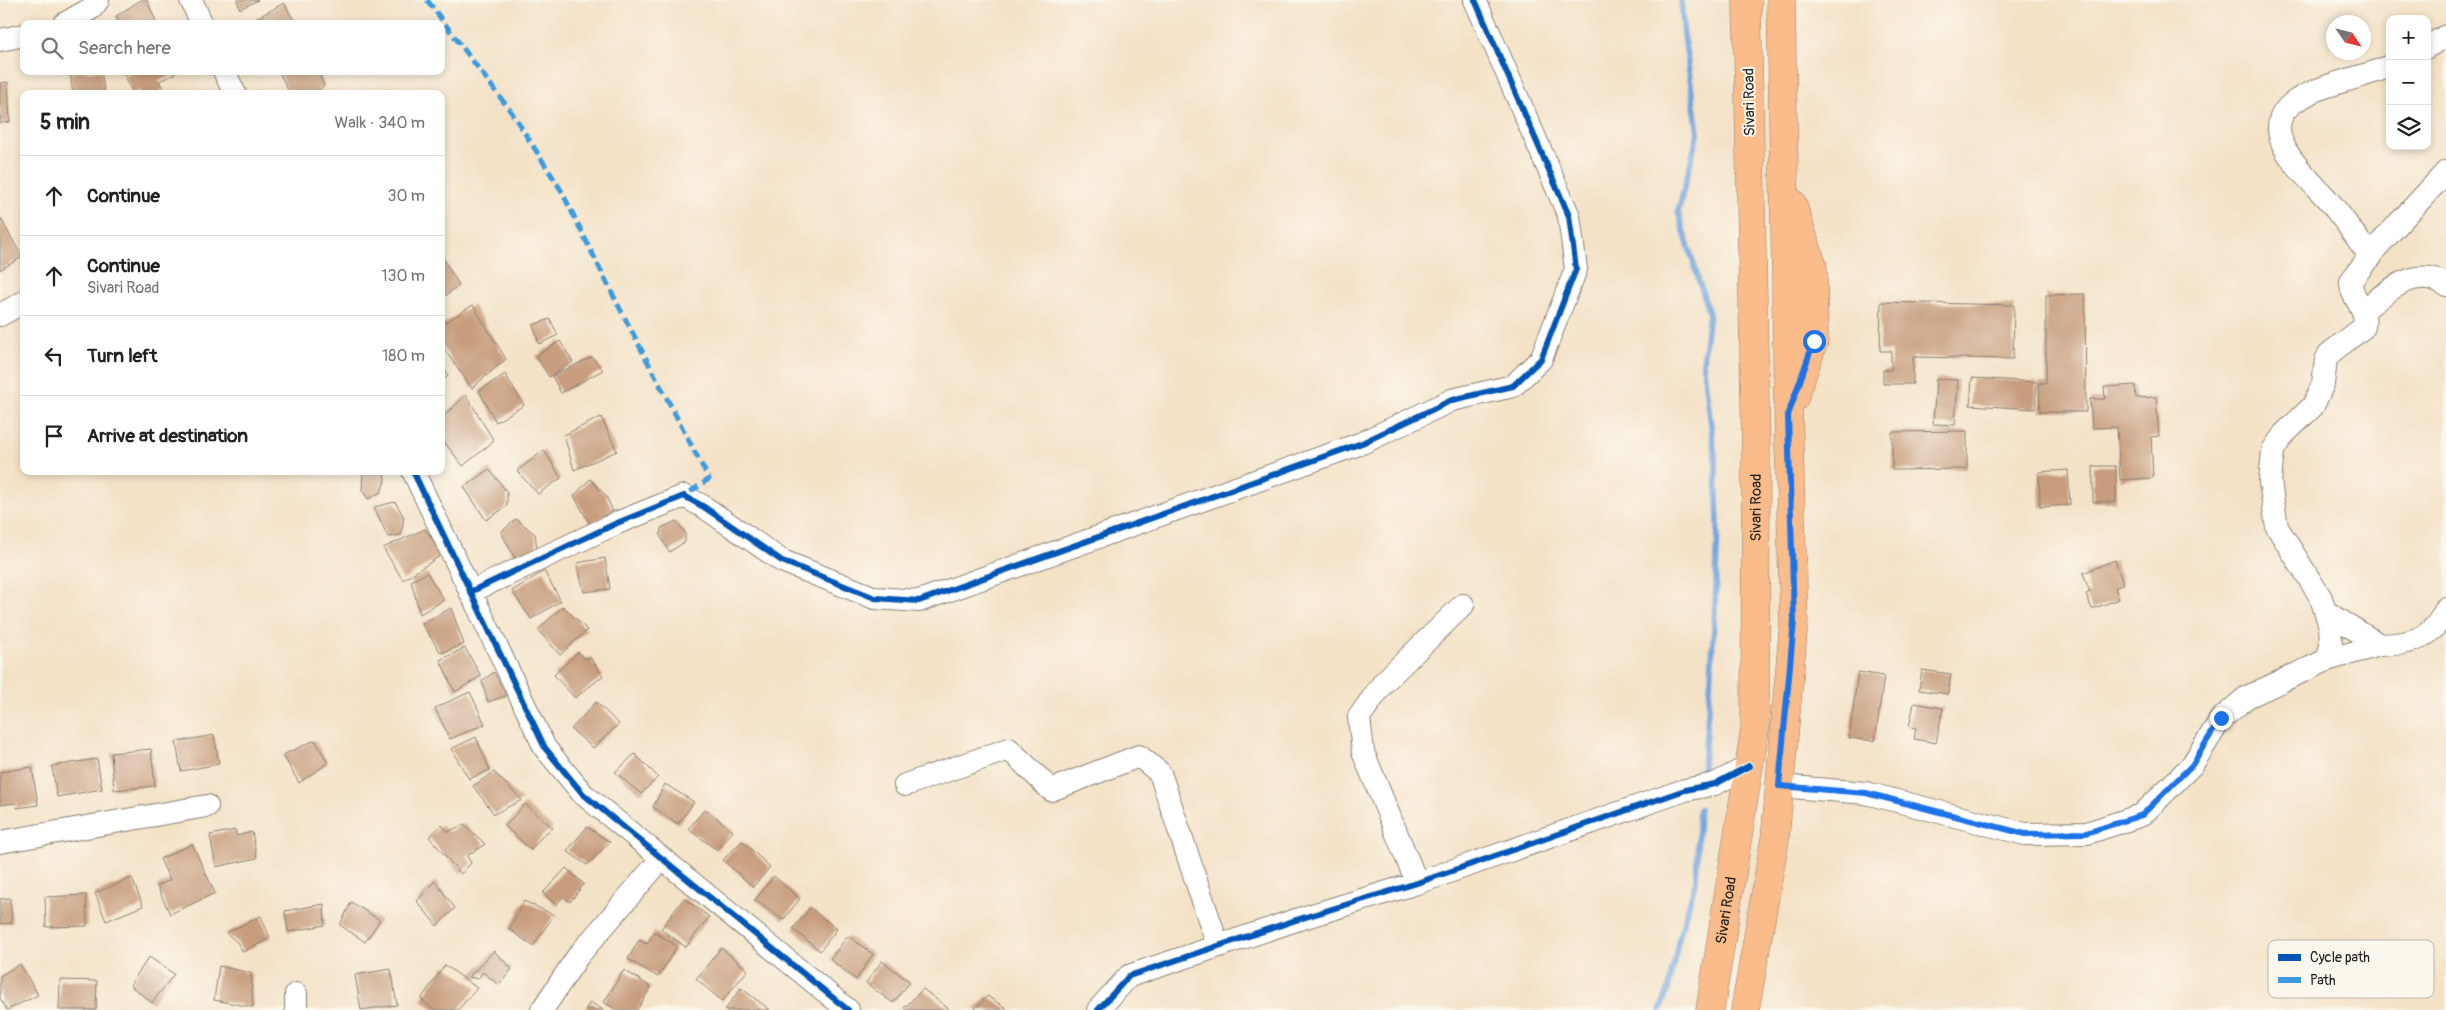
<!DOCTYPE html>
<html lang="en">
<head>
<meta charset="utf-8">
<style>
	body { margin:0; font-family:Pangolin,sans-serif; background:#f2f2f2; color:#202124 }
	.controls { position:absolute; right:15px; top:15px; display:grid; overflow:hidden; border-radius:10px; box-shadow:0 2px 8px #0003 }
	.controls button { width:45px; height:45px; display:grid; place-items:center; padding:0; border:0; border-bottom:1px solid #e0e0e0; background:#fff; color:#202124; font:25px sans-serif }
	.compass { position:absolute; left:2326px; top:15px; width:45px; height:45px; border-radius:50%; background:#fff; box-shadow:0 2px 8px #0003; rotate:125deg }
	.stop { position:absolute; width:15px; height:15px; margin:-11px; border:4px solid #1a73e8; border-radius:50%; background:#fff }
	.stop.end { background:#1a73e8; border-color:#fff; box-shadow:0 1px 5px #0008 }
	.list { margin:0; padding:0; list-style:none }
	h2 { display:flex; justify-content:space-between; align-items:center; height:65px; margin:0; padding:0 20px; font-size:21px }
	h2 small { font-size:16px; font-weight:400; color:#757577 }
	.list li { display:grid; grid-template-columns:32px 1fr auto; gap:15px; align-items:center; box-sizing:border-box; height:80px; padding:0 20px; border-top:1px solid #e0e0e0 }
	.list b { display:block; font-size:19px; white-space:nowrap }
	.list p { margin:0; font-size:16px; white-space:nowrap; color:#757577 }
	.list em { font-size:16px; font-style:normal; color:#757577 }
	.icon { flex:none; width:28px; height:28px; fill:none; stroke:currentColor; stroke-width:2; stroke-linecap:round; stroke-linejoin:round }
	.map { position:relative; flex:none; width:2446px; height:1010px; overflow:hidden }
	.search { position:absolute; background:#fff; box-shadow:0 2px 8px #0003; left:20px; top:20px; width:425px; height:55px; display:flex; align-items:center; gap:12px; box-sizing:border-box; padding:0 18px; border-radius:10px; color:#757577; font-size:19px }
	.panel { position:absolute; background:#fff; box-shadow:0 2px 8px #0003; left:20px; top:90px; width:425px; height:385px; border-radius:10px }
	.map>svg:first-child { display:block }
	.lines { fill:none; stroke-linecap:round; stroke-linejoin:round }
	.stream { stroke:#74a5de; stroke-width:5.5 }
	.building { fill:#c79d7d }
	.minor-casing { stroke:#887f72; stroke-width:24 }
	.major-casing { stroke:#887f72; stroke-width:29 }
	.minor { stroke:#fff; stroke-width:22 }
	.major { stroke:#f9bc8a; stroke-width:28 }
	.quiet { stroke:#3c9bdf; stroke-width:5; stroke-dasharray:10 5; stroke-linecap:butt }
	.cycleway-casing { stroke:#fbf7ec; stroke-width:9 }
	.cycleway { stroke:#0057b8; stroke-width:6 }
	.route { stroke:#1a73e8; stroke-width:6 }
	.labels { text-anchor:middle; stroke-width:4; stroke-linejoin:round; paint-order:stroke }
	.street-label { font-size:15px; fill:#1c1c1c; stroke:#fbf7ec }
	.key { fill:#fbf7ec; stroke:#b8b5ae; stroke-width:1 }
	.key-label { font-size:14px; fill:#1c1c1c }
</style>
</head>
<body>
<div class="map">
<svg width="2446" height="1010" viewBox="0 0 2446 1010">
	<rect width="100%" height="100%" fill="#fbf7ec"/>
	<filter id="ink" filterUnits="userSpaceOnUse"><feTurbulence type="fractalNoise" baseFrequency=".02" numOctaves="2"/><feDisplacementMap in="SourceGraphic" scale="10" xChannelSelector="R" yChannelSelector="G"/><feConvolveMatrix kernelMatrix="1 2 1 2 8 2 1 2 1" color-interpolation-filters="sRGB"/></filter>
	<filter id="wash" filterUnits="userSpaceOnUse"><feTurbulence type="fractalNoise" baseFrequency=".0096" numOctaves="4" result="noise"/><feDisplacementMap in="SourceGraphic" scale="20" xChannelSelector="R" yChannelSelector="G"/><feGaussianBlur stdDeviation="1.12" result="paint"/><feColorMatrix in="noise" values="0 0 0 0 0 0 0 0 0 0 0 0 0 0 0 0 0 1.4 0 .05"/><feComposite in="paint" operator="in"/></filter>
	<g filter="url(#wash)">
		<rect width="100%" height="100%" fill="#f4e2c7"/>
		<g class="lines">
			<path class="stream" d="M1681,0L1684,36L1698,133L1678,212L1709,314L1703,363L1716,464L1718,526L1715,608L1711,677L1702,778
				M1660,1010L1668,991L1679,937L1696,881L1699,809"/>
		</g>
		<g id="blocks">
			<path class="building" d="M141,0H147L157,24H119L116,16Z
				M237,0H258L240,9Z
				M284,3L296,24H259L255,19Z
				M77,71H101L105,94H73L70,73Z
				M133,71H174L175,74L159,81L163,89L155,94H141L139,90L133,94L125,76Z
				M318,71L324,86L318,91L319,94H290L279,72Z
				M8,82L10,122L0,123V83Z
				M0,217L22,257L0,270Z
				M441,255L459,285L441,299Z
				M2085,294L2086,412H2040L2039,383H2046V295Z
				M1881,302L2014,305L2013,359L1913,357V384H1883V370H1891V351H1880Z
				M473,305L506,359L472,388L441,345V325Z
				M550,319L558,335L539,344L533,325Z
				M560,341L573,362L549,377L536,356Z
				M592,357L603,370L561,393L552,376Z
				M441,366L448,376L441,383Z
				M505,374L524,405L496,422L479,391Z
				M1972,378L2037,382L2035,409L1970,405Z
				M1936,379L1958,380L1955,425L1933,424Z
				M2135,385L2136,398L2156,397L2159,436L2151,437L2153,478L2120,480L2117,427L2092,428L2090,399H2105L2104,387Z
				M466,395L494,441L463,466L441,438V418Z
				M601,417L617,451L574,470L564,435Z
				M1967,431V469L1892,470V432Z
				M544,450L561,478L538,494L517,471Z
				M2093,466H2116V502H2093Z
				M489,469L507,492V506L486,520L464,487Z
				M2068,470L2070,505L2040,507L2039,472Z
				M363,471H384L385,481L381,492L368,499L362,490Z
				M590,479L606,496L613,511L590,524L574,496Z
				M395,502L404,517L401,535L388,537L374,507Z
				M516,519L535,534L537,549L516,560L501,532Z
				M676,521L685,532V542L669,552L660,535L661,528Z
				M425,529L443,554L403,580L383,548Z
				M605,558L610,589L584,592L577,563Z
				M2115,560L2123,584L2115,588L2119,599L2092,609L2086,594L2090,592L2083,573Z
				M544,571L561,601L531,619L512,591Z
				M427,573L444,600L420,614L411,581Z
				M563,606L587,630L560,655L538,630Z
				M451,608L464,644L441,653L422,624Z
				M465,648L481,676L455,692L440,660Z
				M578,652L586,659L590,657L603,676L575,698L554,675Z
				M1922,670L1951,674L1948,694L1919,690Z
				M494,672L506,696L488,702L482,681Z
				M1858,672L1884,676L1875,741L1849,738Z
				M470,692L485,724L450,739L435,708Z
				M596,702L619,724L593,748L571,729Z
				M1914,703L1943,708L1936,743L1914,739L1916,728L1909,727Z
				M214,735L219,764L181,771L176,742Z
				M476,737L490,770L469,779L451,749Z
				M315,740L328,763L299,783L283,755Z
				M151,749L155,786L114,790L111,753Z
				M635,754L658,777L641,794L615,772Z
				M97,759L102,789L57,797L52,766Z
				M32,767L38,805L17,808L16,803L0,805V772Z
				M494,772L522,800L494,814L473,786Z
				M665,784L694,802L678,824L653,807Z
				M525,804L553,828L543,835L531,850L505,826Z
				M705,809L733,831L717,850L688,829Z
				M464,824L485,844L467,856L471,863L461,874L429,837L442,825L448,832Z
				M587,827L610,842L587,865L567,851Z
				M235,830L237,836L252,832L257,858L216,867L210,835Z
				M742,841L770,867L753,887L723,860Z
				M192,844L215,893L170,914L157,886L170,880L160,859Z
				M566,868L584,884L570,902L563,897L556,905L543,893Z
				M774,876L800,899L783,920L755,900Z
				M132,878L143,906L106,921L95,893Z
				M435,881L455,908L437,926L417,901Z
				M86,895L87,926L46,927L45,897Z
				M10,898L12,923L0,924V899Z
				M684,898L709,917L686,947L661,929Z
				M524,901L554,915L533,946L509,929Z
				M351,902L380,920L365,942L340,925Z
				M324,904L325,925L288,932L285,911Z
				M810,908L837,929L820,951L793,929Z
				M261,916L270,938L243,952L237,942L226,933Z
				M654,932L677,946L658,977L628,959L639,940L647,944Z
				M848,936L873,954L856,980L830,959Z
				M721,948L748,970L722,1001L696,979Z
				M494,951L512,969L499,985L483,972L478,979L469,977Z
				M149,957L174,974L152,1003L130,985Z
				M882,961L910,982L893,1003L866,983Z
				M20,964L38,995L7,1010L0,998V976Z
				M445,965L477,988L458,1010H434L421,999Z
				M219,966L251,973L253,1007L214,1000Z
				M391,969L397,1005L361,1010L355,975Z
				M624,970L651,987L637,1010H616L604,1002Z
				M60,980L97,981L96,1010H59Z
				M741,988L770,1010H725Z
				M923,989L950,1010H907L904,1008Z
				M987,996L1006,1008L1005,1010H974Z
				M590,1002L603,1010H585Z"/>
		</g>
	</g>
	<g filter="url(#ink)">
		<use href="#blocks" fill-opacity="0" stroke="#887f72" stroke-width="1"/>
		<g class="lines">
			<g class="minor-casing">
				<path id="minor" d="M191,0L202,24
					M64,24L92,8L98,0
					M0,40L24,35
					M2427,47L2446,36
					M224,71L235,94
					M2371,257C2356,238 2343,217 2327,199C2307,176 2253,132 2294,102C2324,82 2358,80 2390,66
					M2363,311C2386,292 2416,264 2446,285
					M0,315L24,302
					M413,471L545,748L583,794L848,1010
					M470,592L617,523L684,496L704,507L782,561L875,598L919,601L1362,443L1452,400L1513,386L1541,359L1576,269L1569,216L1475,0
					M2325,611L2380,645C2411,644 2434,639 2446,608
					M2327,660L2331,645L2330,627L2321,598L2277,527L2270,482L2273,450L2284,434L2313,406L2323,384L2326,360L2329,354L2364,327C2368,305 2350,300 2351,281L2376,248L2446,172
					M905,785L1009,749L1051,790L1139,756L1160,773L1218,946
					M1779,786L1866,793L2025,834L2087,833L2142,815L2192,765L2221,719L2247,697L2327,660L2380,645
					M0,842L207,806
					M1417,883L1363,752L1359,717L1384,682L1463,605
					M296,994V1010
					M542,1010L578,956L662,858
					M1098,1010L1129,976L1296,920L1417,883L1685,790L1715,784L1749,766"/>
			</g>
			<g class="major-casing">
				<g id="major">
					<path d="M1792,203L1813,267L1814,341L1794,398"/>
					<path id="s1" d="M1710,1010L1755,729L1756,454L1747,0"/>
					<path d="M1745,1010L1775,839L1794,621L1788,408L1781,0"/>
				</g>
			</g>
			<use href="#minor" class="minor"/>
			<use href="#major" class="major"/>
			<path class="quiet" d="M427,0L512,113L561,190L617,303L709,479L684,496"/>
			<g class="cycleway-casing">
				<path id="cycleway" d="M413,471L545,748L583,794L848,1010
					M470,592L617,523L684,496L704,507L782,561L875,598L919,601L1362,443L1452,400L1513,386L1541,359L1576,269L1569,216L1475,0
					M1098,1010L1129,976L1296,920L1417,883L1685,790L1715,784L1749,766"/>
			</g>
			<use href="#cycleway" class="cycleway"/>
		</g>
	</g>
	<g class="lines" filter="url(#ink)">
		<path class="route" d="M1814,341L1788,415L1794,621L1779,786L1866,793L2025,834L2086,833L2142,815L2192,765L2221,718"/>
	</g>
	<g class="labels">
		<g class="street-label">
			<text transform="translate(1749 102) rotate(-91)" y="5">Sivari Road</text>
			<text dy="5" stroke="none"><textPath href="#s1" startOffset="506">Sivari Road</textPath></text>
			<text dy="5" stroke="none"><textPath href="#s1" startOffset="101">Sivari Road</textPath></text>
		</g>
	</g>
	<rect x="2268" y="940" width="166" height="58" rx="8" class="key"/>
	<rect x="2278" y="954" width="23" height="7" fill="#0057b8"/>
	<rect x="2278" y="977" width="23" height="6" fill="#3c9bdf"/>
	<g class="key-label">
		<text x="2310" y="962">Cycle path</text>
		<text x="2310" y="985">Path</text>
	</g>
</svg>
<div class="controls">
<button>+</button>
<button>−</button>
<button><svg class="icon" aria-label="layers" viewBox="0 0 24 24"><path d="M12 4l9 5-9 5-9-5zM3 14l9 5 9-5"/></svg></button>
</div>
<svg class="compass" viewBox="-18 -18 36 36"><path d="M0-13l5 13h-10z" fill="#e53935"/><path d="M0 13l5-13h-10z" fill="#757577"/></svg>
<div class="stop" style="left:1814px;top:341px"></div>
<div class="stop end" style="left:2221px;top:718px"></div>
<div class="search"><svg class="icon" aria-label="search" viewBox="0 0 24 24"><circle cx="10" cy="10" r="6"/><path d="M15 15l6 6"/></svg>Search here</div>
<section class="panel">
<h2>5 min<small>Walk · 340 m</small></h2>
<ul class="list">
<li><svg class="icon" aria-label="ahead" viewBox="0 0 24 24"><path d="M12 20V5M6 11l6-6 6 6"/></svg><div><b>Continue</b></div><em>30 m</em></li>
<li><svg class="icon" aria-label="ahead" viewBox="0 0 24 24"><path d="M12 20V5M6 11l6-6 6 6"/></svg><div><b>Continue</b><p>Sivari Road</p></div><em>130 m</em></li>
<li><svg class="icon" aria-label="left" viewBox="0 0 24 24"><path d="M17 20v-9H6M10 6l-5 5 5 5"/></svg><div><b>Turn left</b></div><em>180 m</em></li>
<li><svg class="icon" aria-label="arrive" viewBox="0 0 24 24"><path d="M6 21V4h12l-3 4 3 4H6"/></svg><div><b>Arrive at destination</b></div></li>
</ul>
</section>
</div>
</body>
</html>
